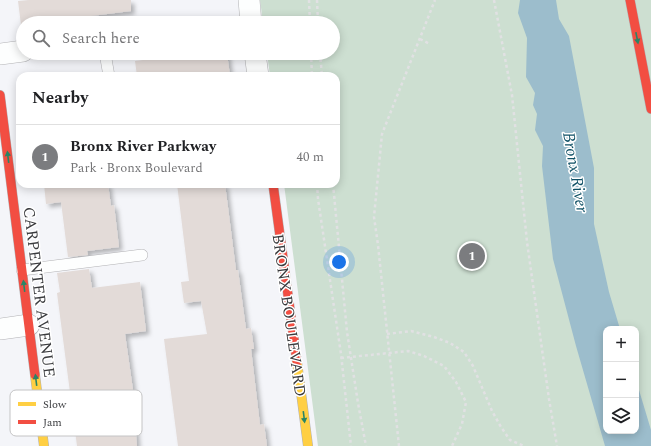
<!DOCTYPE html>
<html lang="en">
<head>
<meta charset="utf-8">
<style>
	body { margin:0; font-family:Spectral,serif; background:#f6f6f6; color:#202124 }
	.controls { position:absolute; right:12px; bottom:12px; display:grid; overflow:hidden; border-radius:8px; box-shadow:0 2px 10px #0003 }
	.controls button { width:36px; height:36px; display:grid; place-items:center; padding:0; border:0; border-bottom:1px solid #e0e0e0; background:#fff; color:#202124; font:20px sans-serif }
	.you { position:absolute; left:339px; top:262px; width:14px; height:14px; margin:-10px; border:3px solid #fff; border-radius:50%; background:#1a73e8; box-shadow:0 0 0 6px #1a73e833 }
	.badge { display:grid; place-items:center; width:26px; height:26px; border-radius:50%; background:#7b7c7f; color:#fff; font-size:13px; font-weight:700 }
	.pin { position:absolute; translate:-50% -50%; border:2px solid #fff; box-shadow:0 1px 4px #0006 }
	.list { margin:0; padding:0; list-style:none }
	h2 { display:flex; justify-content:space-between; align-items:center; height:52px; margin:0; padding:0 16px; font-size:17px }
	h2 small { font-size:13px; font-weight:400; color:#757577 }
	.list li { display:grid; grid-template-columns:26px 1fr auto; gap:12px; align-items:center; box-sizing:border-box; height:64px; padding:0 16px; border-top:1px solid #e0e0e0 }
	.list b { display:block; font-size:15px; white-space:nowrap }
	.list p { margin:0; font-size:13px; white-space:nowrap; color:#757577 }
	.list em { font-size:13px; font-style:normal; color:#757577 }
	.icon { flex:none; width:22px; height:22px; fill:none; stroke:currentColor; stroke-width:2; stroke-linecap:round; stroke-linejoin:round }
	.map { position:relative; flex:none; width:651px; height:446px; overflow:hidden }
	.search { position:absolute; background:#fff; box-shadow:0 2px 10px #0003; left:16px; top:16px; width:324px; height:44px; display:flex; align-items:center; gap:10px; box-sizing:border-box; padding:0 14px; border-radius:22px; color:#757577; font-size:15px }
	.panel { position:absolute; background:#fff; box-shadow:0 2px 10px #0003; left:16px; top:72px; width:324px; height:116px; border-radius:12px }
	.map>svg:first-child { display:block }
	.green { fill:#cddfd1; fill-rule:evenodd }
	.water { fill:#9cbdcc }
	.building { fill:#e3dbd8; filter:url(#shadow) }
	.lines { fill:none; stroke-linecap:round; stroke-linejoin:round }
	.lane-casing { stroke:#b2b2b5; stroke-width:12 }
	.street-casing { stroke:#b2b2b5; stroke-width:22 }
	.slow-casing { stroke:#b2b2b5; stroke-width:10 }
	.jam-casing { stroke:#b2b2b5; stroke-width:10 }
	.path { stroke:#e1e1e3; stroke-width:2.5; stroke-dasharray:3 3; stroke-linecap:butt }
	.lane { stroke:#fdfefe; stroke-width:11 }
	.street { stroke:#fdfefe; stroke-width:21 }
	.slow { stroke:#ffcf43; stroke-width:9 }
	.jam { stroke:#f24e42; stroke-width:9 }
	.oneway { fill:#2a8566 }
	.labels { text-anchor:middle; stroke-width:3; stroke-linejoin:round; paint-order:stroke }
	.street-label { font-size:16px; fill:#3a3b3e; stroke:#fff }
	.water-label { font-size:17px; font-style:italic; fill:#0f5065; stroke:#fff }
	.key { fill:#fff; stroke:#c4c4c5; stroke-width:1 }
	.key-label { font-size:11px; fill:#3a3b3e }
</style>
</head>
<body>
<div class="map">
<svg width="651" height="446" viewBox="0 0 651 446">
	<defs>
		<filter id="shadow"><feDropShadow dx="3.5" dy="3.5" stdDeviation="2" flood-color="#0004"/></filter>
	</defs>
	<rect width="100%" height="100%" fill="#f4f5f9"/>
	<path class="green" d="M260,0H651V446H318L284,184H336V76H270L267,53H333V23H263ZM606,329H636V431H606Z"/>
	<path class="water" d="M520,0H556L559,19L569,36L594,168V224L609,292L620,329H606V431H636V380L651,430V446H605L576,346L553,259L542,166L543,146L535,130L537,114L533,105L535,93L526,77L527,38L518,13Z"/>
	<path class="building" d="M29,0H131V11L35,23H23V24L21,25L18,1Z
		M199,53H227L230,76H137L135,61Z
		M44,184H108L111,206L114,205L119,247L87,251L88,255L68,257L61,202L46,204Z
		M177,184H225L236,270H238L246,329L251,328L254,349H251L260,425L264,424L267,446H178L164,339L207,334L201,301L184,303L181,282L189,281Z
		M89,269L92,288L140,282L146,331L125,334L133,390L130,391L131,402L130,405L132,421L135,423L137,446H77L57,293L60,292L57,273Z"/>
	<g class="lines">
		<g class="lane-casing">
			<path id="lane" d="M105,53L109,76
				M22,270L142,255"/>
		</g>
		<g class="street-casing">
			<path id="street" d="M249,0L251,23
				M255,53L258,76
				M0,54L23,51
				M0,329L29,325"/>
		</g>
		<g class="slow-casing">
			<path id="slow" d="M297,362L308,446
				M35,375L44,446"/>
		</g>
		<g class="jam-casing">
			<path id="jam" d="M630,0L651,109
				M0,95L35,375
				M273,184L297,362"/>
		</g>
		<path class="path" d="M309,0L310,23
			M317,0L318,23
			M494,0L512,95L527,242L549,399L557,446
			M420,39L430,44
			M311,53L312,76
			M320,53L322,76
			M317,184L318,199L341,354L351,446
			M333,184L347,332L358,403L366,446
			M387,334L411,331L434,337L450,343L464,352L473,366L492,411L501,427L510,440L524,446
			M341,358L408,351L424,356L444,366L456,382L466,402L462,424L452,446
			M399,446L378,245L374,217L382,134L435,0"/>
		<use href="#lane" class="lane"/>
		<use href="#street" class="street"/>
		<use href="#slow" class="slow"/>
		<use href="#jam" class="jam"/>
	</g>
	<defs><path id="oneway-solid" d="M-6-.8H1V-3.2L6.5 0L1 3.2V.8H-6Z"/></defs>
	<g class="oneway">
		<use href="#oneway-solid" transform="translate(637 38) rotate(79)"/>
		<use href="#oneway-solid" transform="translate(8 157) rotate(-97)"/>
		<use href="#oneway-solid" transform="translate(24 286) rotate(-97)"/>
		<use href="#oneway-solid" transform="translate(36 380) rotate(-97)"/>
		<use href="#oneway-solid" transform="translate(304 417) rotate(83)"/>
	</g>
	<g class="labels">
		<g class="street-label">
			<text transform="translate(40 292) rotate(83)" y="6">CARPENTER AVENUE</text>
			<text transform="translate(290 315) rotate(82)" y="6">BRONX BOULEVARD</text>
		</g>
		<g class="water-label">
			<text transform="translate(576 172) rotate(80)" y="6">Bronx River</text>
		</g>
	</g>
	<rect x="10" y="390" width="132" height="46" rx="6" class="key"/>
	<rect x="18" y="402" width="18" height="4" fill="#ffcf43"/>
	<rect x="18" y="420" width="18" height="4" fill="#f24e42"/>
	<g class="key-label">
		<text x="43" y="408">Slow</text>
		<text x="43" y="426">Jam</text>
	</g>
</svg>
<div class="controls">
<button>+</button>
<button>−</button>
<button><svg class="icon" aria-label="layers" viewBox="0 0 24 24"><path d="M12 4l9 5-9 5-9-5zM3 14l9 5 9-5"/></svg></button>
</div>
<div class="you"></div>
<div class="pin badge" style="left:472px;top:256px">1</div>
<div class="search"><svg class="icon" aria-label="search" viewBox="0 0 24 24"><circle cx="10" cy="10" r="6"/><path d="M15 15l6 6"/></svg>Search here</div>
<section class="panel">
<h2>Nearby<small></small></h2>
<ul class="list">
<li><span class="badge">1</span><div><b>Bronx River Parkway</b><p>Park · Bronx Boulevard</p></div><em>40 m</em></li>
</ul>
</section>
</div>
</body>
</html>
